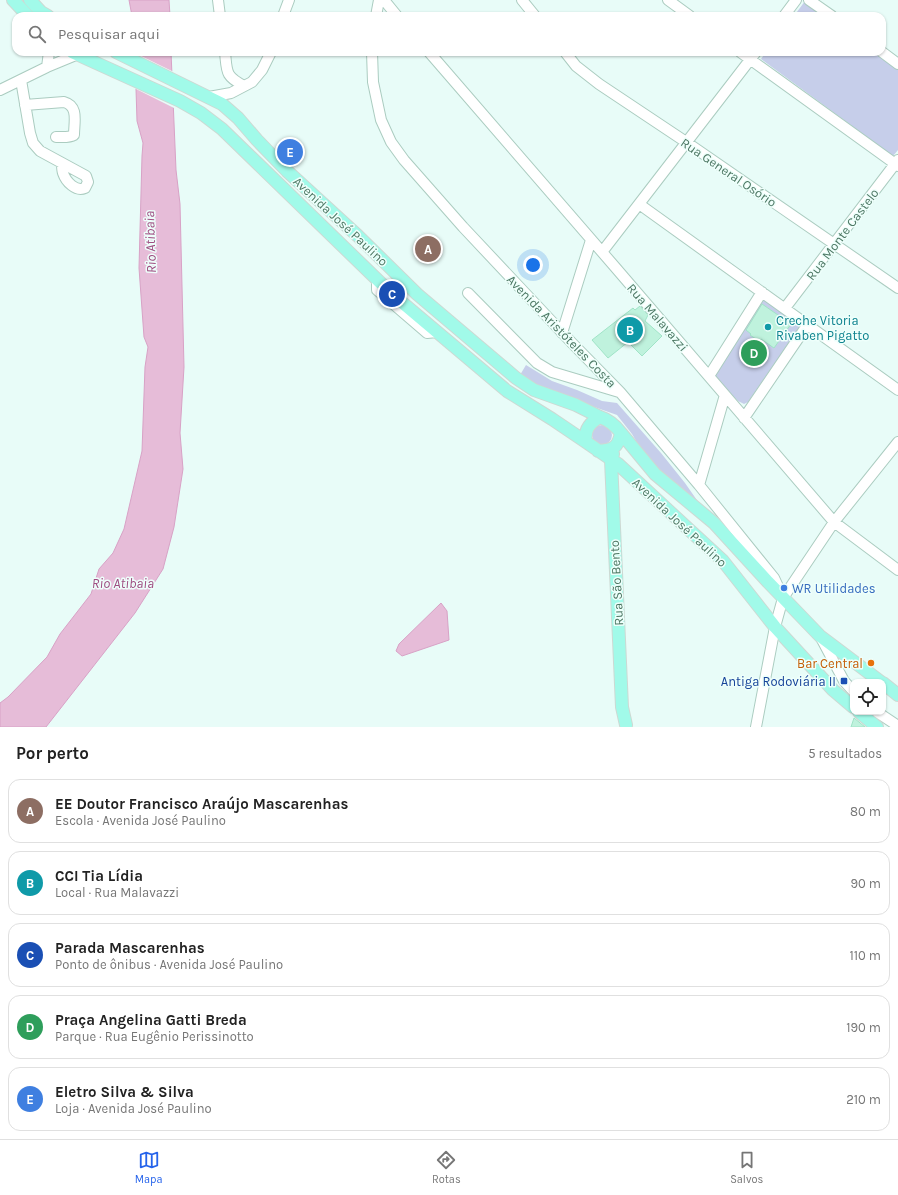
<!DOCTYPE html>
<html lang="pt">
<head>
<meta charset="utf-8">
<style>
	body { margin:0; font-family:Karla,sans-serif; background:#f6f6f6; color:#222 }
	.controls { position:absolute; right:12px; bottom:12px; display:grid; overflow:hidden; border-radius:8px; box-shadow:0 1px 3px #0004 }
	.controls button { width:36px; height:36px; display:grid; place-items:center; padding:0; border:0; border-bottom:1px solid #e0e0e0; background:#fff; color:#222; font:20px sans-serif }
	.you { position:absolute; left:533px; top:265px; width:14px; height:14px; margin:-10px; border:3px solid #fff; border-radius:50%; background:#1a73e8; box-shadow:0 0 0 6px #1a73e833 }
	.badge { display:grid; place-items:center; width:26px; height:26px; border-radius:50%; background:#2563eb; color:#fff; font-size:13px; font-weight:700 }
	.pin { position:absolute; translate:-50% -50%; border:2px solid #fff; box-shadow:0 1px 4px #0006 }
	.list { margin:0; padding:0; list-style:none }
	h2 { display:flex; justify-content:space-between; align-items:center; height:52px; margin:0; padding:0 16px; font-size:17px }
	h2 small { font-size:13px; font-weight:400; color:#767676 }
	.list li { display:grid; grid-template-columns:26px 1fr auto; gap:12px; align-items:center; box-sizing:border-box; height:64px; margin:0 8px 8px; padding:0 8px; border:1px solid #e0e0e0; border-radius:12px }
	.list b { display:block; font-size:15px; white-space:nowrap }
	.list p { margin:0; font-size:13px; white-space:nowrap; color:#767676 }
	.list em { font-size:13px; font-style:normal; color:#767676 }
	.icon { flex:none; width:22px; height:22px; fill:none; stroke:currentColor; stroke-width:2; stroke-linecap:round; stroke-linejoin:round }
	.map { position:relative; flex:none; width:898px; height:727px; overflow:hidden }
	.search { position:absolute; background:#fff; box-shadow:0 1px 3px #0004; left:12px; right:12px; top:12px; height:44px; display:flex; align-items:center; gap:10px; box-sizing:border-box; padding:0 14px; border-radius:12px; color:#767676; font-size:15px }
	.sheet { height:412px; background:#fff }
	nav { display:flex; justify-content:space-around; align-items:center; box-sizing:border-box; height:56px; border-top:1px solid #e0e0e0; background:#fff; font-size:11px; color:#767676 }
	nav a { display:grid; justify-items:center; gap:2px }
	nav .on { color:#2563eb }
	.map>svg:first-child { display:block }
	.green { fill:#c6ceea }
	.water { fill:#e6bcd8; stroke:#d8a2c6 }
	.pier { fill:#e8fcf8 }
	.building { fill:#bff2dd; stroke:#a0e4c7 }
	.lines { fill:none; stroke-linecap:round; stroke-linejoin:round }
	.minor-casing { stroke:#abccc0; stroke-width:12 }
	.major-casing { stroke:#cdd9d3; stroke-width:14 }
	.minor { stroke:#fff; stroke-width:10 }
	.major { stroke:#a1fae9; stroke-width:12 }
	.culture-dot { fill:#0f9aa8; stroke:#eefffb; stroke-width:1.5 }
	.shop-dot { fill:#3f7fe0; stroke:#eefffb; stroke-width:1.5 }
	.food-dot { fill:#e8710a; stroke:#eefffb; stroke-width:1.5 }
	.transit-dot { fill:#1a4fb4; stroke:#eefffb; stroke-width:1.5 }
	.labels { text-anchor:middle; stroke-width:3; stroke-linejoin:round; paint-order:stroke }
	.street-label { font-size:13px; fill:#4c7763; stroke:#eefffb }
	.culture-label { font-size:13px; fill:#0d838f; stroke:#eefffb; text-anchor:start }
	.shop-label { font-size:13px; fill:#366cbe; stroke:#eefffb; text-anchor:start }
	.food-label { font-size:13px; fill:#c56008; stroke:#eefffb; text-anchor:end }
	.transit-label { font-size:13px; fill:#164399; stroke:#eefffb; text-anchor:end }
	.water-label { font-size:14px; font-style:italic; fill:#9f4e82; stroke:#eefffb }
</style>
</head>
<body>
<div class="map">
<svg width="898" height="727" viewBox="0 0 898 727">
	<rect width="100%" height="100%" fill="#e8fcf8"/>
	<path class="green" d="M805,1L826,16H794Z
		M766,52H875L898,69V150L893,156L761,59Z
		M763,298L801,325L748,402L744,404L738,401L713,375Z
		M526,365L552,381L577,390L602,401L617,403L661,453L685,483L724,539L648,461L632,434L617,415L535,386L520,375Z
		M592 435a10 10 0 1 1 20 0a10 10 0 1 1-20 0Z"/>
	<path class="water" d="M129,0H169L170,16H132Z
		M137,52H171L176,170L180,204L184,367L180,433L183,469L174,527L163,569L135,613L46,727H0V703L8,697L47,657L60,634L91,594L99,569L113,553L124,529L142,451L145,367L148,347L144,337L139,268L142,156L143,143L137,121L136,89Z
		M441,603L447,611L449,640L402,656L396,651L399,644Z"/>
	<path class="pier" d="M135,53L174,72L176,109L134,88Z"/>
	<path class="building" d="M762,304L791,324L774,348L761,339L759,341L750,335L751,334L746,330Z
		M640,306L648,315L645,321L662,336L642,356L628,342L608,358L592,340L633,308L635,310Z
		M854,718L865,727H851Z"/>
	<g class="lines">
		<g class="minor-casing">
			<path id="minor" d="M218,0L220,16
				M384,0L397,16
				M522,0L535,16
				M668,0L690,16
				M809,0L832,16
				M283,16L289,0
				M376,16L379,0
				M784,16L796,0
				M225,52C227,72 225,76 244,86
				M372,52L373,82L381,120L391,142L404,160L463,227L572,343L620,392L699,485L774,578L782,595
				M429,52L615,267L834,522L898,570
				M565,52L576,66L599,84L686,142L898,288
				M740,52L898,166
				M882,52L898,64
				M47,67L49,52
				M21,80L30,133L33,143L40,151L86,176L88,182L85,188C76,192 66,182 63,173C62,170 62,166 62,163
				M0,90L47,67L76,55
				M209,97L231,93L252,82L262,70L271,52
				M25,105L64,102C79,106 74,122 74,135C69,138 62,137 56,137
				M639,204L898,390
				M602,252L756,52
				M377,279V290L427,333L437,332
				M468,293L537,363L552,372L619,392
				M785,308L898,160
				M562,333L591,240
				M709,376L762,292
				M744,418L808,324
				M699,485L725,395
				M820,636L844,681L853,691
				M877,712L898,726
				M756,727L775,627L783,598L834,522L898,442"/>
		</g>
		<g class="major-casing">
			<path id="major" d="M13,0L28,16
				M30,0L41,12L48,16
				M72,52L180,101L201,113L222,129L392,294L507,391L552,419L586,442
				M116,52L222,104L238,118L257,140L287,171L358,236L417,294L516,378L534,390L576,405L600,417
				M621,433L655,474L714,523L768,582L820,636L881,682
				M598,451C613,450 618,448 621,433C615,425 609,420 600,417C589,423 584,430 586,442L618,464L723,561L775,627L833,690L853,707
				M613,454L611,460L622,707L626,725
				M883,683L898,695
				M859,712L877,727"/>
		</g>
		<use href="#minor" class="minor"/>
		<use href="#major" class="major"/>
	</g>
	<circle class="culture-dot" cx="768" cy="327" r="4"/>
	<circle class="shop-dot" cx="784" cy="588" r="4"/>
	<circle class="food-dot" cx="871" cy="663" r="4"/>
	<rect class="transit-dot" x="840" y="677" width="8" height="8" rx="2"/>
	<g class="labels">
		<g class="street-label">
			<text transform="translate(729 172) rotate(34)" y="5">Rua General Osório</text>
			<text transform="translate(341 221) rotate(43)" y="5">Avenida José Paulino</text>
			<text transform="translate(842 234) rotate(-53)" y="5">Rua Monte Castelo</text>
			<text transform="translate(658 317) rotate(49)" y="5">Rua Malavazzi</text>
			<text transform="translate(562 331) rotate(46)" y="5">Avenida Aristóteles Costa</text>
			<text transform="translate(680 522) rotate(43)" y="5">Avenida José Paulino</text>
			<text transform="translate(616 583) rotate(-93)" y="5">Rua São Bento</text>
		</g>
		<g class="culture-label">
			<text x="776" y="325">Creche Vitoria<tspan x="776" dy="15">Rivaben Pigatto</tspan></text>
		</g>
		<g class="shop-label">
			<text x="792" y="593">WR Utilidades</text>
		</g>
		<g class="food-label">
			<text x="863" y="668">Bar Central</text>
		</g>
		<g class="transit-label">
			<text x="836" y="686">Antiga Rodoviária II</text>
		</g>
		<g class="water-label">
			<text transform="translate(150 242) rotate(-92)" y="5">Rio Atibaia</text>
			<text x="123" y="588">Rio Atibaia</text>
		</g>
	</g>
</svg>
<div class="controls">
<button><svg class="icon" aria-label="locate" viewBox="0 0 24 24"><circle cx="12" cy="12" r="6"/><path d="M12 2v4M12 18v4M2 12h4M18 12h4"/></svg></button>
</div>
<div class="you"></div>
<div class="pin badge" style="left:428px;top:249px;background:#8d6e63">A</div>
<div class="pin badge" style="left:630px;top:330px;background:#0f9aa8">B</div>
<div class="pin badge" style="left:392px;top:294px;background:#1a4fb4">C</div>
<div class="pin badge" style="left:754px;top:353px;background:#2e9e5b">D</div>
<div class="pin badge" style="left:290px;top:152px;background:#3f7fe0">E</div>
<div class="search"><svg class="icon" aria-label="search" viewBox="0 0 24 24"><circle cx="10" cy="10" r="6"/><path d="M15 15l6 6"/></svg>Pesquisar aqui</div>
</div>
<section class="sheet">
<h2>Por perto<small>5 resultados</small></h2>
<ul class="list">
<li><span class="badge" style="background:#8d6e63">A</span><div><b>EE Doutor Francisco Araújo Mascarenhas</b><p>Escola · Avenida José Paulino</p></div><em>80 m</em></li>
<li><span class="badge" style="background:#0f9aa8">B</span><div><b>CCI Tia Lídia</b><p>Local · Rua Malavazzi</p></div><em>90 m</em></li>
<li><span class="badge" style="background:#1a4fb4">C</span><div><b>Parada Mascarenhas</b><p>Ponto de ônibus · Avenida José Paulino</p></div><em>110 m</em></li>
<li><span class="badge" style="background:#2e9e5b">D</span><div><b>Praça Angelina Gatti Breda</b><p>Parque · Rua Eugênio Perissinotto</p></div><em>190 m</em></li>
<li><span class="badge" style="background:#3f7fe0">E</span><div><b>Eletro Silva &amp; Silva</b><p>Loja · Avenida José Paulino</p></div><em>210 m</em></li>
</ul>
</section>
<nav>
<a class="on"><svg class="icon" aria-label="map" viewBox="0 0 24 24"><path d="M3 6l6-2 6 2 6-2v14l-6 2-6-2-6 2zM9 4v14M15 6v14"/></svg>Mapa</a>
<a><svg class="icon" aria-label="directions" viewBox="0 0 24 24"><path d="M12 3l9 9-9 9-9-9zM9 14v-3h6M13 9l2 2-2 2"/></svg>Rotas</a>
<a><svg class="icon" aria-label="saved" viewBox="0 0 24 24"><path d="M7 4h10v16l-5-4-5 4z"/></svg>Salvos</a>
</nav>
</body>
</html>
